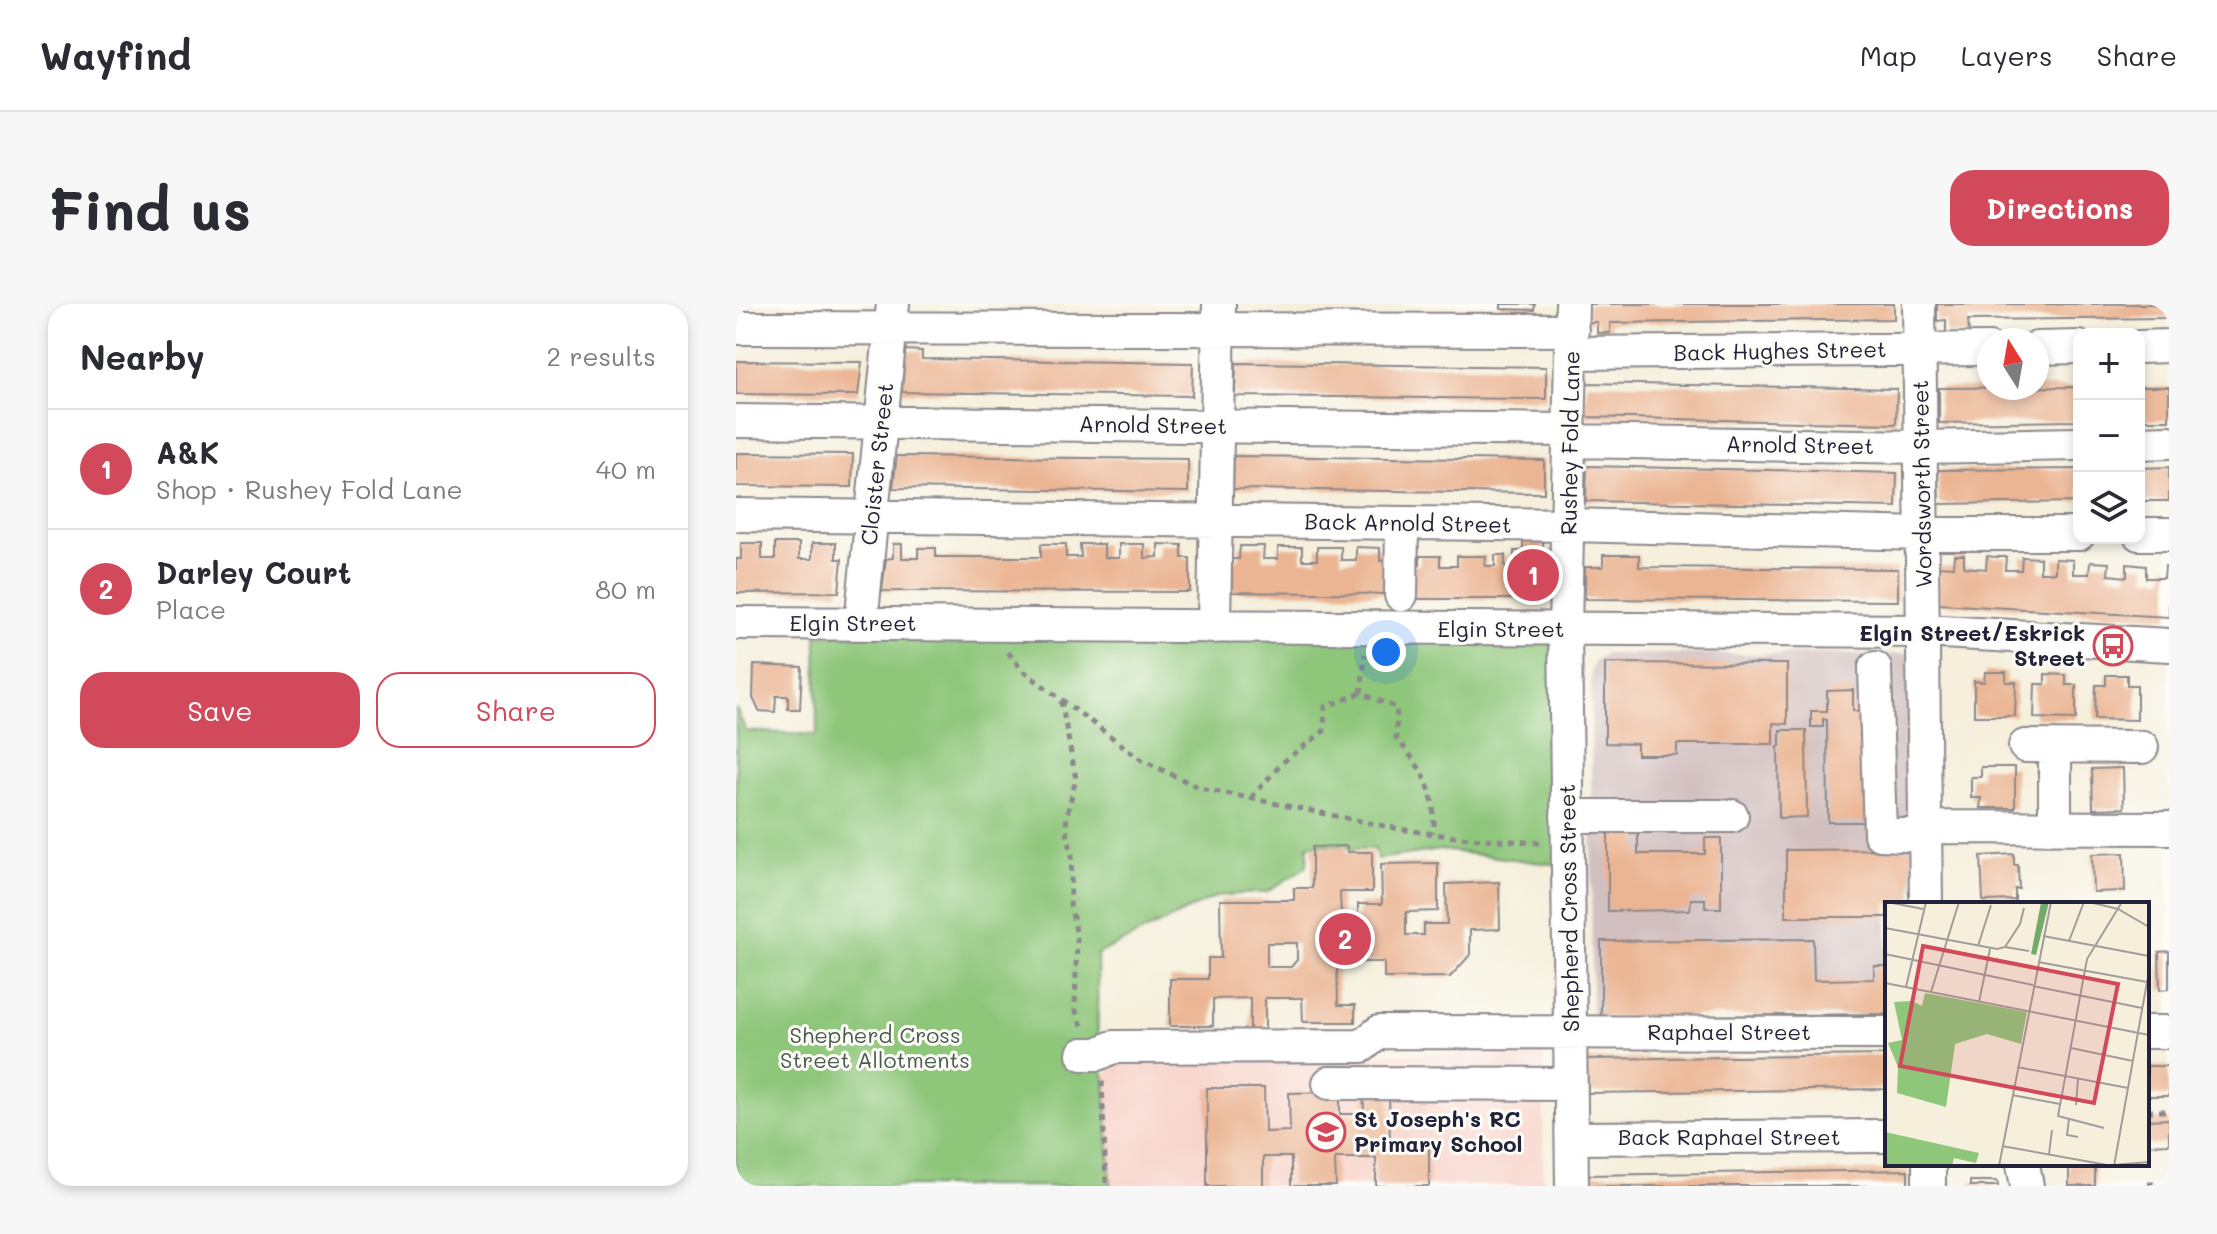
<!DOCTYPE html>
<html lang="en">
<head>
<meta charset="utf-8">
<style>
	body { margin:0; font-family:Mali,sans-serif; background:#f7f7f7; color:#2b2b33 }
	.controls { position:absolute; right:24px; top:24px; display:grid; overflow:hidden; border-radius:16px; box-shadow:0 4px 12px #0003 }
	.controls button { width:72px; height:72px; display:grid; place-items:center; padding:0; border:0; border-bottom:2px solid #e1e1e2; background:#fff; color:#2b2b33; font:40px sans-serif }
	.compass { position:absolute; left:1241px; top:24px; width:72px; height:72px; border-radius:50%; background:#fff; box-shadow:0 4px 12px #0003; rotate:349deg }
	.you { position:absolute; left:650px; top:348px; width:28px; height:28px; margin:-20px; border:6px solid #fff; border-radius:50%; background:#1a73e8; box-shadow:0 0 0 12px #1a73e833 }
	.badge { display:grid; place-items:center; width:52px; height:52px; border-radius:50%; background:#d1495b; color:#fff; font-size:26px; font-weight:700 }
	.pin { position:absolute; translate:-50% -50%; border:4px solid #fff; box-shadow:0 2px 8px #0006 }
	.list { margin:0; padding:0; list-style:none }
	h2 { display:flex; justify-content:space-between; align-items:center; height:104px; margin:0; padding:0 32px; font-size:34px }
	h2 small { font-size:26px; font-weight:400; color:#7c7c81 }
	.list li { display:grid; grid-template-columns:52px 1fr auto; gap:24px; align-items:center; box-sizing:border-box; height:120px; padding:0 32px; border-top:2px solid #e1e1e2 }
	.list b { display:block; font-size:30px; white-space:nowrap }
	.list p { margin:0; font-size:26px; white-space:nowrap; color:#7c7c81 }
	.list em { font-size:26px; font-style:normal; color:#7c7c81 }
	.actions { display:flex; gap:16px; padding:24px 32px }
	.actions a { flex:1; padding:18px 0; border:2px solid #d1495b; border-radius:24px; text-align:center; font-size:28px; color:#d1495b }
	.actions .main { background:#d1495b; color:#fff }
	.icon { flex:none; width:44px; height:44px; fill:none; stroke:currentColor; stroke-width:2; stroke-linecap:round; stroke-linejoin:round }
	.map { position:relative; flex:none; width:1433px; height:882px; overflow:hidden; border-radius:24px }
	header { display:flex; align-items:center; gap:48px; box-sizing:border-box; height:112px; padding:0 40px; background:#fff; border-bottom:2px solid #e1e1e2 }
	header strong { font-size:38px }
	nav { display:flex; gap:44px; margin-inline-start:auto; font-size:28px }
	.intro { display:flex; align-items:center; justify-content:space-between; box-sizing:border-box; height:192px; padding:0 48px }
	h1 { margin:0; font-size:56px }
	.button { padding:20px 36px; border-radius:24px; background:#d1495b; color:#fff; font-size:28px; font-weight:700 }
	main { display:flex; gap:48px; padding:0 48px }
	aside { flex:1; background:#fff; border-radius:24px; box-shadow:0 4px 12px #0003 }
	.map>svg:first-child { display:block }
	.built { fill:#f7d1c8 }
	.industrial { fill:#d2bfc0 }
	.green { fill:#8ec67a; stroke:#58745a; stroke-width:2 }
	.building { fill:#ebb492; fill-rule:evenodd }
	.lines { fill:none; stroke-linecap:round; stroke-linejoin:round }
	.minor-casing { stroke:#8c888c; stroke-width:36 }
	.path { stroke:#8c888c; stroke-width:5; stroke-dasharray:6 6; stroke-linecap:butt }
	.minor { stroke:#fff; stroke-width:32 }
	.labels { text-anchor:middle; stroke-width:6; stroke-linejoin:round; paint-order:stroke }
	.street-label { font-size:22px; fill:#22223b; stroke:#fdfcf7 }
	.poi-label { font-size:22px; font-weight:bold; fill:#22223b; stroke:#fdfcf7; text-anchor:end }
	.park-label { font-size:22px; fill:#485b51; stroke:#fdfcf7 }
	.inset-road { fill:none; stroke:#a19d9c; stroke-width:2 }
	.view { fill:#d1495b; fill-opacity:0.15; stroke:#d1495b; stroke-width:4 }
	.inset-edge { fill:none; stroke:#22223b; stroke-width:4 }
</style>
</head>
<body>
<header>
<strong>Wayfind</strong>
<nav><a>Map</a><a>Layers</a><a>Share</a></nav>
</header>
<div class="intro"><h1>Find us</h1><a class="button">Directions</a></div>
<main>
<aside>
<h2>Nearby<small>2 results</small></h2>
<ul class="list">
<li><span class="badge">1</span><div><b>A&amp;K</b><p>Shop · Rushey Fold Lane</p></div><em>40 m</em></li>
<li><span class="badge">2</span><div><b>Darley Court</b><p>Place</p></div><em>80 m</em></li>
</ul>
<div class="actions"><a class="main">Save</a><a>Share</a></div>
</aside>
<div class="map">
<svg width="1433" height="882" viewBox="0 0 1433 882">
	<rect width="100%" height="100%" fill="#fdfcf7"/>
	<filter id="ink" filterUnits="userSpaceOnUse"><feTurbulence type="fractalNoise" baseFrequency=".0125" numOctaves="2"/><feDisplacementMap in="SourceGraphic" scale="16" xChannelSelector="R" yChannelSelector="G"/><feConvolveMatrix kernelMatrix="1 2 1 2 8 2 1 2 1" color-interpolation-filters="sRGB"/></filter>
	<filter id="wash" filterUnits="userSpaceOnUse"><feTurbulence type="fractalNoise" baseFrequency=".006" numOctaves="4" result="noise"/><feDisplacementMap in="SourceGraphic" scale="32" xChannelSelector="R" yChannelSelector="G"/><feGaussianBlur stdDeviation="1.8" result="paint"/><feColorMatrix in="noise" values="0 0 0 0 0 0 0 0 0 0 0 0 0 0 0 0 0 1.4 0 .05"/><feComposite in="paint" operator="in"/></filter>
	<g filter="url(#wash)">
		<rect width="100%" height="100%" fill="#f5efdc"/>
		<path class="built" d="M808,749L807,882H375L369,774L381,751Z"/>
		<path class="industrial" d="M870,350H1176L1177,600H1151V711L856,713L855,365L860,355Z"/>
		<path class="green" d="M829,325L832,562L705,546L641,555L639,545H614L612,540L572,541L571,562L531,588L481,592L361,650L362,750L369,774L375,882H0V404L10,427L81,431L80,331Z"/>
		<g id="blocks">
			<path class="building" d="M765,0H799L798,6L765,5Z
				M852,0H1158V15L874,19V29H861V18H851Z
				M1201,0H1433V14L1232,16L1233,30H1210V16L1201,17Z
				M169,46L186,47V55L457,59L456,92L166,88Z
				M0,57L126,58L122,91L0,90Z
				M500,59L810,63V95L499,92Z
				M851,79L1161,85L1160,120L849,113Z
				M1343,83V117L1203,119V84Z
				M1403,83H1433V116H1403Z
				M0,149L117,150L116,183L0,182Z
				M161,152L452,155V188L157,184Z
				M498,152L808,156V189L497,185Z
				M851,162L1161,169L1160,203L850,197Z
				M1433,163V197H1403V164Z
				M1343,165V198L1203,200L1202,166Z
				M787,230H807V295H675V261H684V252H704V262H721V252H750L749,262H759V251H769V262L778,263V247H787Z
				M5,239H26V255H39V239H63V255H76V239H100V255H106L103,288L0,289V255H5Z
				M157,240H166V254H182V244H200V253H305V240H330V253H345L344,240H368V254H383V240H408V254L422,253V240L446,241V254H454V288L146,287L150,255L157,254Z
				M504,242H528L527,255H542V243H566V256H581V243H605V256H620V243L644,244V257L652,256L651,290L496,288V255H503Z
				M867,251H903V263L1162,265V297L849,295V263H867Z
				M1218,251H1228V263L1250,265L1251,252L1260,253H1270L1269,266H1285L1286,253L1304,254V268H1311L1319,269V255L1337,256V270H1353L1354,258L1373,259L1372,271L1391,273V260L1410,262V274H1428L1429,262L1433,263V313L1203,300L1202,262L1217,263Z
				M869,359L1051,360V420L1037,419V440H941V451H901V440L869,439Z
				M18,361L66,363L64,405H52V392H40L39,408L23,407L17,394Z
				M1249,368H1270V378H1280L1279,412H1238V377L1248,378Z
				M1309,370L1330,371V381H1340V415L1298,414L1299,380H1309Z
				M1370,371H1391V381H1401V416L1359,415L1360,381H1370Z
				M1117,386V407H1135L1142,518H1092L1091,416L1087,415V423H1075V407H1091V387Z
				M1044,426H1070L1071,513L1043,514L1042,442H1044Z
				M1245,463H1279V504H1244L1245,494H1235V473H1245Z
				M1387,464L1388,504L1357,505L1356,465Z
				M902,522V550H969V534H985V604H969V595H955L954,606L872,607V523Z
				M611,542V548H636V588H604L605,613H622V600H646L645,560L702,559V607L670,608V631H688V620H711L710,580L763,578L764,625L734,626V651L714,673L648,674V658H601L602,701H619V718H567L566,694H529V726L514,727V694L477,695V722H434V675H472V654H485L484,596H558V584H576V543ZM531,639H561V656L555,663H531Z
				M1175,545V600H1151V613H1050V546Z
				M1388,549L1389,587L1357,588L1356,550Z
				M1278,550V561H1282L1283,585H1279V596L1247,597L1245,552Z
				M1077,635L1078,676L1138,675V662H1151V710L865,713V637Z
				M1433,647V685L1424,686L1423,648Z
				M1151,751V785L852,789L851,755Z
				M1411,762H1433V792H1411Z
				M627,783H653L654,842L693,841V882H640V854H599L600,882H555V853H527V882H471V784H528L529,828L554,827L553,789L604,788V810H628Z
				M1433,815V840L1411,841V816Z
				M1333,860H1359V882H1333Z
				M1172,866V882H850V871Z
				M1234,877H1261L1262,882H1234Z"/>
		</g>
	</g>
	<g filter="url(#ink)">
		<use href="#blocks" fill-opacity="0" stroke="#8c888c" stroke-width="2"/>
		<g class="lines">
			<g class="minor-casing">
				<path id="minor" d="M836,0L829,325L836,882
					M1183,0L1190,600
					M0,24L836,26
					M1403,43L1433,42
					M1301,44L1343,43
					M836,49L1253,45
					M0,117L834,126
					M834,137L1185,143L1343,140
					M1403,139L1433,138
					M0,211L833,221L1187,230H1343
					M1403,230H1433
					M665,291L666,219
					M0,319L1188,327L1433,341
					M125,319L157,0
					M478,323L483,0
					M1139,364L1144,530L1189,532
					M1289,442L1406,443
					M831,512H996
					M1189,523L1433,524
					M1319,523V443
					M1411,728H1433
					M347,750H362L377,743L626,742L643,728L1151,729
					M593,779L835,780
					M836,834L1151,832
					M1193,860V882
					M1287,860L1291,882"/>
			</g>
			<path class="path" d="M272,348L286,366L406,456L464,484L663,525L720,533L804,539
				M625,389L629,350
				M325,397L340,475L331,510L330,524L336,551L334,601L341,631L339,705L347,724
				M515,494L546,459L588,427L589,403L625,389L661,404L660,434C687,465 700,486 698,529
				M366,777L370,882
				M1411,807H1433
				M1412,880H1433"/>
			<use href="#minor" class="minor"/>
		</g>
	</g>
	<defs>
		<g id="bus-ring" transform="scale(2)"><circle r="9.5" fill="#fdfcf7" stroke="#d1495b" stroke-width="1.5"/><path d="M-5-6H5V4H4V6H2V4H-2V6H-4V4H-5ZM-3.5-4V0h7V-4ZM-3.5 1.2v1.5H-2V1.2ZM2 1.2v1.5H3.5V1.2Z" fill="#d1495b"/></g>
		<g id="school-ring" transform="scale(2)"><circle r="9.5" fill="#fdfcf7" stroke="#d1495b" stroke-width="1.5"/><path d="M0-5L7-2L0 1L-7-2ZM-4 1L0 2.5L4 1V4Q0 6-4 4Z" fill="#d1495b"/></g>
	</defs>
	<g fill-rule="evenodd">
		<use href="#bus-ring" x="1377" y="342"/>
		<use href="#school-ring" x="590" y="828"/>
	</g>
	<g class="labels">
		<g class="street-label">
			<text transform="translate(1044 47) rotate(-1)" y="8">Back Hughes Street</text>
			<text transform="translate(417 121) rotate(1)" y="8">Arnold Street</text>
			<text transform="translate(834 139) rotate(-89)" y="8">Rushey Fold Lane</text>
			<text transform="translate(1064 141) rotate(1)" y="8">Arnold Street</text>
			<text transform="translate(141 160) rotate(-84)" y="8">Cloister Street</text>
			<text transform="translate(1186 180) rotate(-91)" y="8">Wordsworth Street</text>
			<text transform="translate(672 219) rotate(1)" y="8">Back Arnold Street</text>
			<text x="117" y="327">Elgin Street</text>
			<text x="765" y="333">Elgin Street</text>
			<text transform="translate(833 604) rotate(-91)" y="8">Shepherd Cross Street</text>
			<text x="993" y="736">Raphael Street</text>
			<text x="993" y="841">Back Raphael Street</text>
		</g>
		<g class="poi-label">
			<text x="1349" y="337">Elgin Street/Eskrick<tspan x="1349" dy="25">Street</tspan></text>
			<text x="618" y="823" text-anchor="start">St Joseph's RC<tspan x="618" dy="25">Primary School</tspan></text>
		</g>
		<g class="park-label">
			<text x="139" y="739">Shepherd Cross<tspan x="139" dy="25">Street Allotments</tspan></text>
		</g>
	</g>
	<g transform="translate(1149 598)">
		<rect width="264" height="264" fill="#f5efdc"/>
		<path d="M40,91L142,110L136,142L102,132L70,142L61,205L12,191L13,165L3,141L17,138L9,100L27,99L37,104ZM0,230L94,251L91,261L69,256L67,264H0Z" fill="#8ec67a"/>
		<path d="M164,0L151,53L146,52L156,1Z" fill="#72ab6a"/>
		<path class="inset-road" d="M2,0L38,7M204,0L233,7L264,25M0,26L112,47L120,45L135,22L139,6M158,34L264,54M184,39L199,0M93,44L106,3M120,45L144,49M0,52L148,83M153,60L262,80M0,81L264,133M148,84L257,106M21,85L41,0M46,90L74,0M94,100L105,47M186,146L248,159M132,165L243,186M127,193L175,202M191,203L193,177M184,217L182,233L193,235M219,226L173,214L202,57L237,0M117,244L228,264M164,252L167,228M229,263L264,260M114,264L166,0M229,264L264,69"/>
		<path class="view" d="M38,44L233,82L209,201L15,164Z"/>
		<rect width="264" height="264" class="inset-edge"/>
	</g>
</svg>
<div class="controls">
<button>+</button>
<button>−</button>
<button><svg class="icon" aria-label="layers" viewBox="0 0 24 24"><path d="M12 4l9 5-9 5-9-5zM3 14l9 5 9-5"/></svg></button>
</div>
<svg class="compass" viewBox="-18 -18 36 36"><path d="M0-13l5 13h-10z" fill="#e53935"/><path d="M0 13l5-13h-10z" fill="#7c7c81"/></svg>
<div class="you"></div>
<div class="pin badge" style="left:797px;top:271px">1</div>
<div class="pin badge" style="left:609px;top:635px">2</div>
</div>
</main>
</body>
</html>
